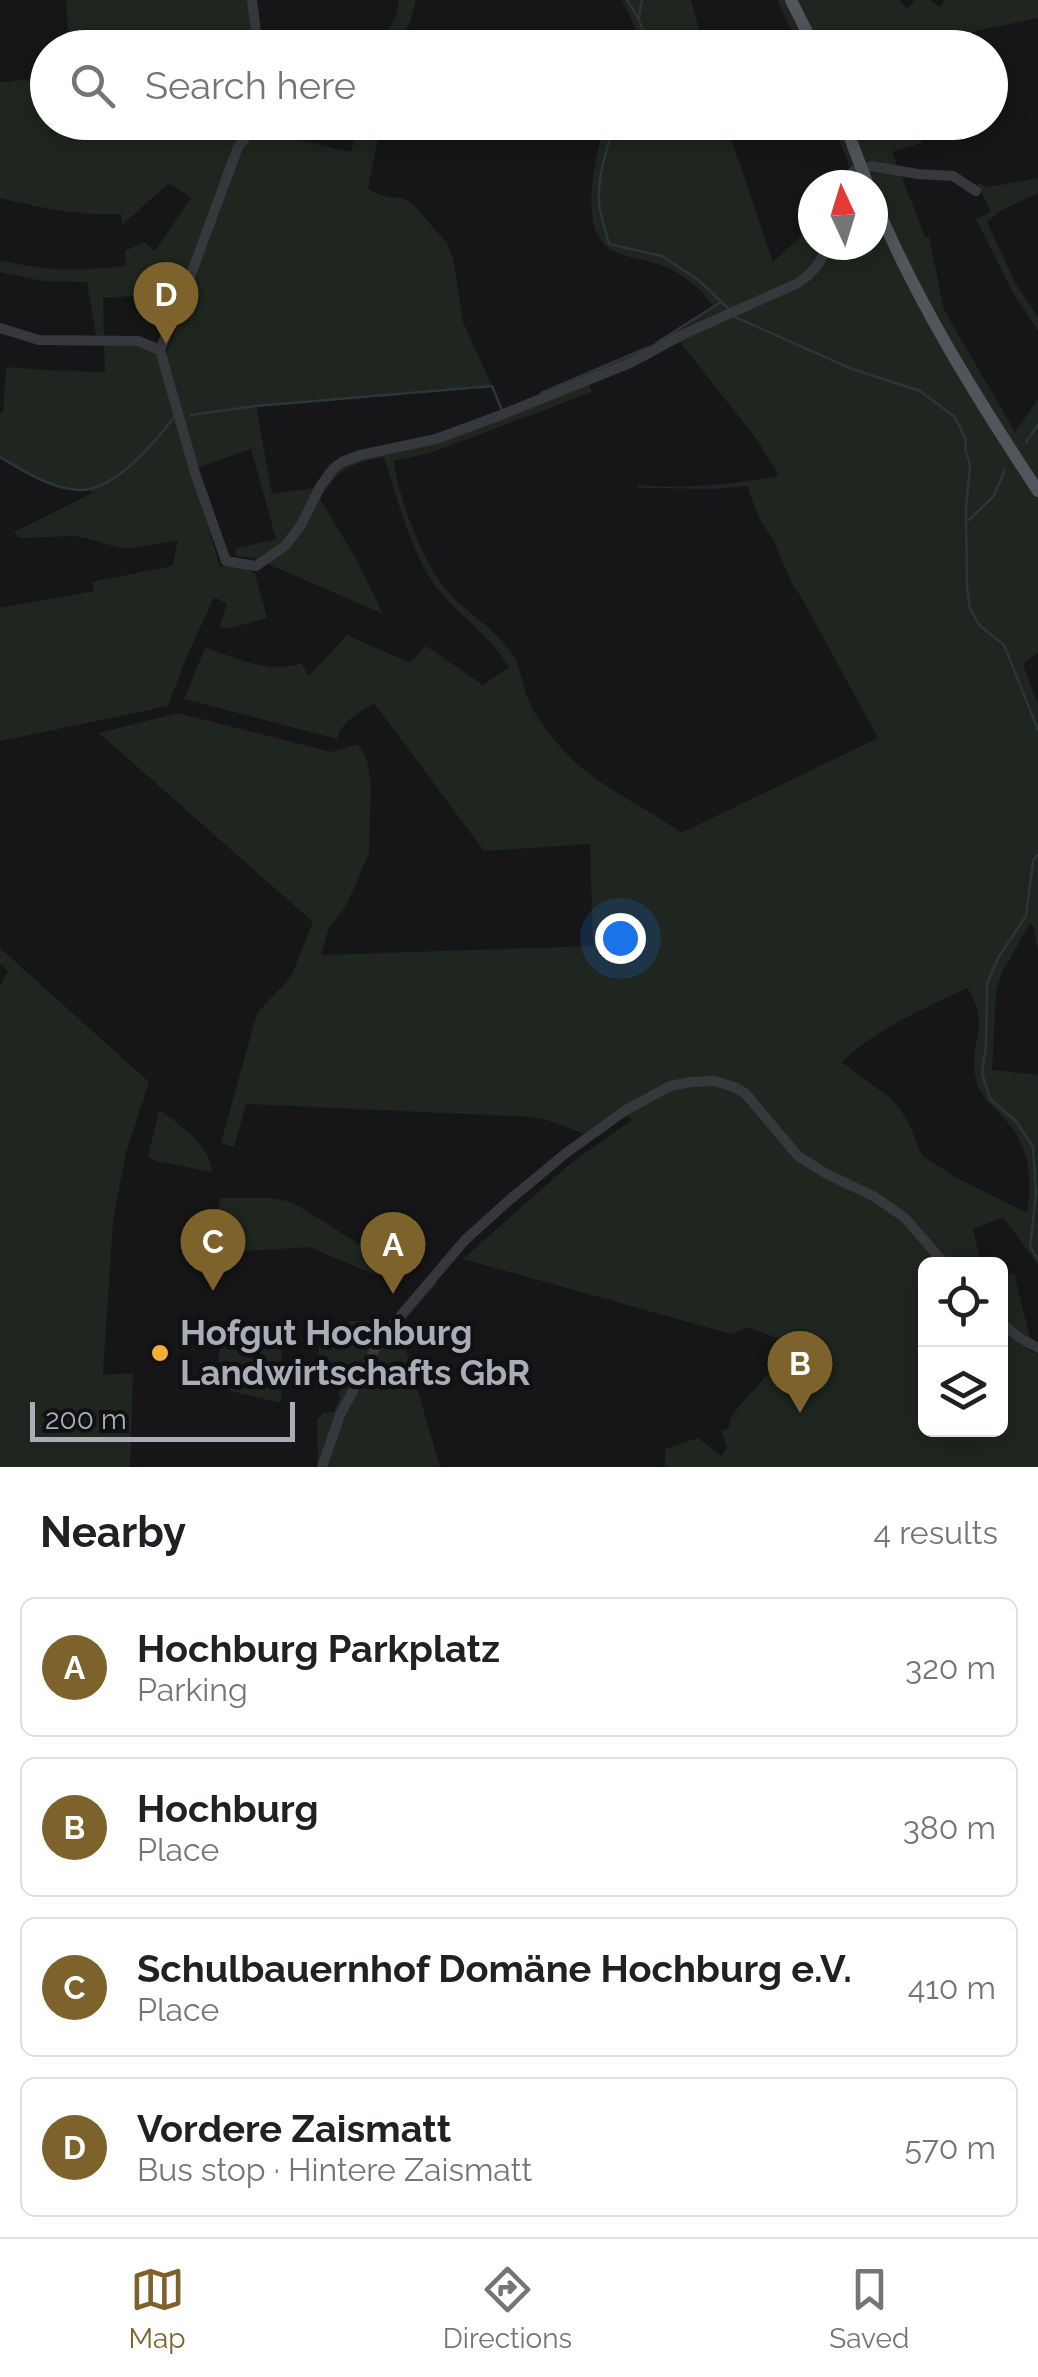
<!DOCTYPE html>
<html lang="en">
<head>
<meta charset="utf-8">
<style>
	body { margin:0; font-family:Raleway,sans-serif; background:#f2f2f2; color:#202124 }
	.controls { position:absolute; right:30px; bottom:30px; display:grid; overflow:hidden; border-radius:15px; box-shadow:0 5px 25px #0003 }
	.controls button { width:90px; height:90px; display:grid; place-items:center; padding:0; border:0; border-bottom:2px solid #e0e0e0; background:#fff; color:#202124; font:50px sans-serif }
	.compass { position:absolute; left:798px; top:170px; width:90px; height:90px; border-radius:50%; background:#fff; box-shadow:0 5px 25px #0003; rotate:356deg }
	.scale { position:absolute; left:30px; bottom:25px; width:265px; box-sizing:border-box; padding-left:10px; border:5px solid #a8adb8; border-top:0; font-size:28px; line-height:35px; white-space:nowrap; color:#a8adb8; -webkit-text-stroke:8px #111113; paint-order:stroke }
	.you { position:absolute; left:620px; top:938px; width:35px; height:35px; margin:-25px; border:8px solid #fff; border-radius:50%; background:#1a73e8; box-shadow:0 0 0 15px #1a73e833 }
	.badge { display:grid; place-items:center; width:65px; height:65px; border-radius:50%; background:#7e622b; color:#fff; font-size:32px; font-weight:700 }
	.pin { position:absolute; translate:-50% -82px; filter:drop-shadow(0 2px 5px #0008) }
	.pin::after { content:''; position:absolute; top:52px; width:35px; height:30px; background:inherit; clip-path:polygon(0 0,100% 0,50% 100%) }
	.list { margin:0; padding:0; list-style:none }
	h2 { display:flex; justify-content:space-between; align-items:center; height:130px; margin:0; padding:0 40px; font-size:42px }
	h2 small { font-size:32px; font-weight:400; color:#757577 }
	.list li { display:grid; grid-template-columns:65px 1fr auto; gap:30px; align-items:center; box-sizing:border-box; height:140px; margin:0 20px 20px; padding:0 20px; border:2px solid #e0e0e0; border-radius:15px }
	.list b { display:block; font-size:38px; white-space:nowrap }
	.list p { margin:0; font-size:32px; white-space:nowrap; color:#757577 }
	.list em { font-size:32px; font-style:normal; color:#757577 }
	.icon { flex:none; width:55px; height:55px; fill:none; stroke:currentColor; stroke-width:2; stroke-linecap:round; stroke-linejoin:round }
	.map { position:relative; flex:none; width:1038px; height:1467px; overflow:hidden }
	.search { position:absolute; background:#fff; box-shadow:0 5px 25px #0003; left:30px; right:30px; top:30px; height:110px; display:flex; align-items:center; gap:25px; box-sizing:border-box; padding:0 35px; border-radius:55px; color:#757577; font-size:38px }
	.sheet { height:770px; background:#fff }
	nav { display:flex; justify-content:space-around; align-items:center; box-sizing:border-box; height:140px; border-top:2px solid #e0e0e0; background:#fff; font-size:28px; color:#757577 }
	nav a { display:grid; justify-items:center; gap:5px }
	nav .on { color:#7e622b }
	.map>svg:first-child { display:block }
	.green { fill:#1e261f; fill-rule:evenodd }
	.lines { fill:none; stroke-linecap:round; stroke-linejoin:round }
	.stream { stroke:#2c353c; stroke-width:2.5 }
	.minor { stroke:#37383d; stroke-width:10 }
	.major { stroke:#53555c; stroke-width:12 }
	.poi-dot { fill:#f2b134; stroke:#111113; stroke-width:4 }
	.labels { text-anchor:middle; stroke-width:9; stroke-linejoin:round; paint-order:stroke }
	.poi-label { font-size:35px; font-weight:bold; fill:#a8adb8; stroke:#111113; text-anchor:start }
</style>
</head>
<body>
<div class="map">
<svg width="1038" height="1467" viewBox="0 0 1038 1467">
	<rect width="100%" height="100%" fill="#161618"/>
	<path class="green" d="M66,0H255L262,47H69Z
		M399,0H416L411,20L397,47H377L396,16Z
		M622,0H691L704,47H639V37Z
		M777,0H899L907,9L916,0H930L940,7L945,0H1038V18L972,32L916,47H796L798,44Z
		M47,78L48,122L262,123L260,127L274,134L351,152L359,123H381L368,188C384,201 395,194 411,202L447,243L453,258L463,322L492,386L256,406L272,494L314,488L325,469L342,456L358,450L423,439L498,412L651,346L714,307C701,288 681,272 660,265C645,260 629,258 615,252C574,234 597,154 605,123H726L773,262L813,225V245H873V185H836L850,167L832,123L912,122L917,125L922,143L892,152L925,237H929L944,310L1015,432L1038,399V652L1023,665L1038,705V951L1033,926L1030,924L1002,972L996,991L992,1070L1038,1075V1265L1003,1217L973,1229L981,1264H926V1430H1000L1001,1277L1014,1273L1030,1337L1027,1349L1038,1354V1467H665V1449L698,1438L721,1456L727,1447L721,1431L729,1428L730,1420L735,1411L781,1359L787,1342L748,1327L731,1334L463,1259L571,1163L632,1120L626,1114C557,1163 490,1216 435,1281L438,1283L399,1326L440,1467H318L317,1418L322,1416V1413L334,1412L340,1398L339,1387H320L317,1383C317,1352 315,1323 355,1321C367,1321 378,1320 387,1325L464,1237L510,1192L585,1134L547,1120L530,1117L246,1104L234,1147L221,1143L257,1013L291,977L313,922L99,733L178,713L331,752L358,744L367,760L371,785L369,853L347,904L329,928L321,955L593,946L590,844L484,851L374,703C361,712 340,722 337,739L184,699L205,648C233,656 272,676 301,663L309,676L347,635L410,663L426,646L483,685L509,667C491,637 463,619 441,593C413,561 397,498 384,457C351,464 338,468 320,499L358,562L383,614L254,558L236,556L235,549L276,539L251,449L191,470L220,567C232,565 246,565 255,574L267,618L230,628L219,627L227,604L214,597L184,663L168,706L0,741V608L94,591L92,582L172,566L178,540L134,548H120L94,540L74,536L19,538L14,532L92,493L89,489C57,492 26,473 0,457V413H3L6,367L44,370L105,372L104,345L137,346L166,353L177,327L133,296L103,298L104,337L96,335L87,282L42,281L0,272V260C50,272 75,271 126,266L125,251L144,242L155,251L191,198L169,183L122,225L121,214C78,216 41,208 0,198V82ZM680,342L758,441L779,476C730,484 689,489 639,485L638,488L718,489L747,486L759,518L774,541L793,586L800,595L878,738L681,833C644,805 599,788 567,754C552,738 535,717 527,697C522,682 520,666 512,653C497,632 470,614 451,595C425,569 398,498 394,461L430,453L592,392L589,385ZM967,988C993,1028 967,1042 976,1079C979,1096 992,1105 1003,1117C1029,1145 1033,1176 1027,1213L961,1180L922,1156L907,1119L893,1100L842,1062C877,1028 924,1009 967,988Z
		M1038,178V193L1002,210L987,222L1016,284L1038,317V331L1012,291L976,219L991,212L977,183L990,187Z
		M0,948L149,1082L126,1152L113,1221L103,1375L133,1373L130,1467H0V986L8,971L0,964Z
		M159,1111H162C181,1127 211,1146 212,1172L156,1161L148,1156Z
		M221,1198H271L287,1201L299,1206L360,1245L407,1266L402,1276L373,1274L309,1247L212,1253L208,1246Z
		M219,1346L282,1348L281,1403L218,1388L216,1366L219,1364Z"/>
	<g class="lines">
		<path class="stream" d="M627,0C636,13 646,32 646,48
			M639,18L642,0
			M614,122C608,149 597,175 599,203C600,216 606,231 609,244L662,256L697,279L728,308
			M733,314L735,317L852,369L920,391L955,417L966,440L965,448L970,465L966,509L967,587L970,608L979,625L1004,645L1038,730
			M656,343L721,302
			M541,393L649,347
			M191,415L256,406L492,386L502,410
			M1026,442L1038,425
			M0,457C24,471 52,490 81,490C115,490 155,442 174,417
			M969,520L993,497L1005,470
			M1038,854L1033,861L1026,916L998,958L987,984L986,1045L982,1073L990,1099L1016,1121L1033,1147L1036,1194L1030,1246L1038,1260"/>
		<path class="minor" d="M252,0L258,48
			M840,185L854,171L871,166L918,174L953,176L976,191
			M0,328L39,340L138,341L160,350
			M160,350L195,473L226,561L256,566L285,546L301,525L320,487L334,468L342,462L361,455L436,439L501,415L630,363L682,335L798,283C812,273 822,263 827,245
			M160,350L193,269L238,147L258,122
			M1000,1322L1020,1338L1038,1348
			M322,1467L340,1415L380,1340L465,1240L506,1203L566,1153L626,1110L670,1086L691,1082L714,1081L734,1087L745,1093L798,1156L825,1173L875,1197L905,1218L945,1264"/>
		<path class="major" d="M791,0L815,48
			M844,122L868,185
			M873,197C916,301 976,397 1038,491"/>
	</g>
	<circle class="poi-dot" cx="160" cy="1353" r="10"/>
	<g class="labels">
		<g class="poi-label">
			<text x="180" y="1345">Hofgut Hochburg<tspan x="180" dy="40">Landwirtschafts GbR</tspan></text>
		</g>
	</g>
</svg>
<div class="controls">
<button><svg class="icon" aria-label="locate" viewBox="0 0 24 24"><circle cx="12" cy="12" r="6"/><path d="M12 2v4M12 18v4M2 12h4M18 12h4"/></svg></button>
<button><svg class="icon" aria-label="layers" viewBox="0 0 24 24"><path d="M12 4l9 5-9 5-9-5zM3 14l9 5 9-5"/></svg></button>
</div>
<svg class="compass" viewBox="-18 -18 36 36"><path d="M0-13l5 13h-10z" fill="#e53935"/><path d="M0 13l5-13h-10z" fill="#757577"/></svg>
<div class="scale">200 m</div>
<div class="you"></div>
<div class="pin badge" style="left:393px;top:1294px">A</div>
<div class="pin badge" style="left:800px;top:1413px">B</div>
<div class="pin badge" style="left:213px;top:1291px">C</div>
<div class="pin badge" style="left:166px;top:344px">D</div>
<div class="search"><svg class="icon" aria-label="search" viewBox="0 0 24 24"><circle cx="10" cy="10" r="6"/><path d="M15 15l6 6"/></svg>Search here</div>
</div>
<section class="sheet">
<h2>Nearby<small>4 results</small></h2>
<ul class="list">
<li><span class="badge">A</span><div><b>Hochburg Parkplatz</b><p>Parking</p></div><em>320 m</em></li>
<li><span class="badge">B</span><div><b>Hochburg</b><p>Place</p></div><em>380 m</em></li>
<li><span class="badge">C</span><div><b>Schulbauernhof Domäne Hochburg e.V.</b><p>Place</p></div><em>410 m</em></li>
<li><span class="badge">D</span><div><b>Vordere Zaismatt</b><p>Bus stop · Hintere Zaismatt</p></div><em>570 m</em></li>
</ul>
</section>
<nav>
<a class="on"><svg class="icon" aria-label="map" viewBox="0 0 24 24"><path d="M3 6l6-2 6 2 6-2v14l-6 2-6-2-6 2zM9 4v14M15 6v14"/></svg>Map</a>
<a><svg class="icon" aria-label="directions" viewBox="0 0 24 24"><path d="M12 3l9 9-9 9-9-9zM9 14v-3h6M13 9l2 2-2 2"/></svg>Directions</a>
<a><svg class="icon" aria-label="saved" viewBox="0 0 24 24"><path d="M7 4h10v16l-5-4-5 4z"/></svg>Saved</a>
</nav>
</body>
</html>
